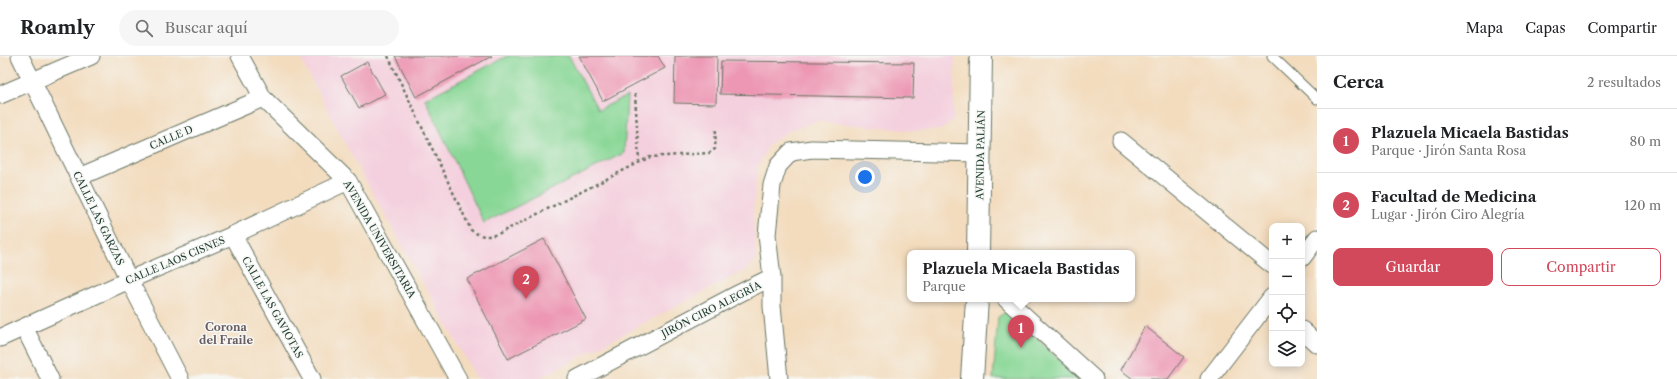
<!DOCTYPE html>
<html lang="es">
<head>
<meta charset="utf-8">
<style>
	body { margin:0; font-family:"Libre Caslon Text",serif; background:#f6f6f6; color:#202124 }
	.controls { position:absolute; right:12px; bottom:12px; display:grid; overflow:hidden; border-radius:8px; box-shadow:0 2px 10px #0003 }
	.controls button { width:36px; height:36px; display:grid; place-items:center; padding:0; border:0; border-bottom:1px solid #e0e0e0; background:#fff; color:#202124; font:20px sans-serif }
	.you { position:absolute; left:865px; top:121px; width:14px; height:14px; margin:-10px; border:3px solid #fff; border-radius:50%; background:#1a73e8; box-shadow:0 0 0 6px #1a73e833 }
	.badge { display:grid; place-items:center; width:26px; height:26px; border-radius:50%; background:#d1495b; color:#fff; font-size:13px; font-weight:700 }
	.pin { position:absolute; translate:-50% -33px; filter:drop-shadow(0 1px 2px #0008) }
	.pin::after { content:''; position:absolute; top:21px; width:14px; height:12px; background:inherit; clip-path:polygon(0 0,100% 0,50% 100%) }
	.popup { position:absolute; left:907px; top:194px; width:228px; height:52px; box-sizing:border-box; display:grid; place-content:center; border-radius:8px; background:#fff; filter:drop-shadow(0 1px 3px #0005); font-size:13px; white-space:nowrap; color:#757577 }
	.popup b { font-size:15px; color:#202124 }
	.popup::after { content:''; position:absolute; left:50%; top:100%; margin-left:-8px; border:8px solid transparent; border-top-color:#fff }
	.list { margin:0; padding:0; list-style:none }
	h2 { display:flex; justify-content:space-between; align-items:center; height:52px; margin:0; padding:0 16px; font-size:17px }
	h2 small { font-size:13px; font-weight:400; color:#757577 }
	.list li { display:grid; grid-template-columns:26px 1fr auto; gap:12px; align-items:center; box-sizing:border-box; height:64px; padding:0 16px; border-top:1px solid #e0e0e0 }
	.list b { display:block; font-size:15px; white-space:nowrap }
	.list p { margin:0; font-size:13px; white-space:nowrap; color:#757577 }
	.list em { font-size:13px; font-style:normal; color:#757577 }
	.actions { display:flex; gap:8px; padding:12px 16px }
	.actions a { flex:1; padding:9px 0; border:1px solid #d1495b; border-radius:8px; text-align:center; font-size:14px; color:#d1495b }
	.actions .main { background:#d1495b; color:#fff }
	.icon { flex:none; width:22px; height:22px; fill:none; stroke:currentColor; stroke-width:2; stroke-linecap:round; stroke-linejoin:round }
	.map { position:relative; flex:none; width:1317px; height:323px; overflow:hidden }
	header { display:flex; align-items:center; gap:24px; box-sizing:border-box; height:56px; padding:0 20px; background:#fff; border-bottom:1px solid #e0e0e0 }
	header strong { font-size:19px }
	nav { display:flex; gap:22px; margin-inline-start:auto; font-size:14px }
	.search { width:280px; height:36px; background:#f6f6f6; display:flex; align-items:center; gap:10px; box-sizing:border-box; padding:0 14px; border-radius:22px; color:#757577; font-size:15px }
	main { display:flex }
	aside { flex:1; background:#fff }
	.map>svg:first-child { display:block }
	.built { fill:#f4cfdd }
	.green { fill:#89d796; stroke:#548a65 }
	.building { fill:#ed97b4 }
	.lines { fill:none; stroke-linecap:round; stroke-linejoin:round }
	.service-casing { stroke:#697564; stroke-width:11 }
	.minor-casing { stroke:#697564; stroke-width:19 }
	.primary-casing { stroke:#697564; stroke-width:24 }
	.path { stroke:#697564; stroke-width:2.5; stroke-dasharray:3 3; stroke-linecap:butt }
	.service { stroke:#fff; stroke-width:9 }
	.minor { stroke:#fff; stroke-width:17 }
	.primary { stroke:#fff; stroke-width:22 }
	.labels { text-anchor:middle; stroke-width:3; stroke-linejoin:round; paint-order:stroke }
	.street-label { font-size:10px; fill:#1f3d34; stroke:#f6f6f2 }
	.neighbourhood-label { font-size:11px; font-weight:bold; fill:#675c61; stroke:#f6f6f2 }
</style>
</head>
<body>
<header>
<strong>Roamly</strong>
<div class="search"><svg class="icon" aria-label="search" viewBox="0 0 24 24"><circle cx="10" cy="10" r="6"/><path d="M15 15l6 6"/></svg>Buscar aquí</div>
<nav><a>Mapa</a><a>Capas</a><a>Compartir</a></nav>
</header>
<main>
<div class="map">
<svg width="1317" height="323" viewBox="0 0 1317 323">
	<rect width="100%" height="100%" fill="#f6f6f2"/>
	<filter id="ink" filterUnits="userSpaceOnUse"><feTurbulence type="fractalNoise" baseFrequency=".025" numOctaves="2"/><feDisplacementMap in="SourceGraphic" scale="8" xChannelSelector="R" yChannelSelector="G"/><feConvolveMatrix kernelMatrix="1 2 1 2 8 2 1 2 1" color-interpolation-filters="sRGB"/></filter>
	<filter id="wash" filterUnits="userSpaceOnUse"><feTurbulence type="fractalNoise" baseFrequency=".012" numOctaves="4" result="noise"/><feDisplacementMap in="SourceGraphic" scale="16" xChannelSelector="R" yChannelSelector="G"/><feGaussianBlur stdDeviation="0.9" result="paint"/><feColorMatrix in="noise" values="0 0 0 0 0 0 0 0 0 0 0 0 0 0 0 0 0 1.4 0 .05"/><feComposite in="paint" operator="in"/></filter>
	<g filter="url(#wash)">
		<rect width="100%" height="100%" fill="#f3dcbe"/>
		<path class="built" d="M299,0H955L953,64L941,74L913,75L818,65L790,74L770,87L757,112L753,157L756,203L747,213L538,323H477L352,100Z"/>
		<path class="green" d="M507,0H569L598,54L627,40L624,97L484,167L425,43Z
			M1007,255L1080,323H993L998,261Z"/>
		<g id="blocks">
			<path class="building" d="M395,0H492L416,41Z
				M579,0H658L665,12L603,45Z
				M675,0H717L716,48L674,47Z
				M721,5L914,7L913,42L720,38Z
				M367,6L385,38L359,52L341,20Z
				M544,183L586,263L508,303L467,223Z
				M1145,270L1184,301L1168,323H1133L1121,314Z"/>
		</g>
	</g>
	<g filter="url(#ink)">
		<use href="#blocks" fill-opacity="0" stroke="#697564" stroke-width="1"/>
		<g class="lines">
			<g class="service-casing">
				<path id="service" d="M1272,0L1317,43"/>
			</g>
			<g class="minor-casing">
				<path id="minor" d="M20,0L129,224L180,323
					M240,0L263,42L348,125L458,323
					M0,39L91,0
					M1121,85L1272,209
					M79,121L263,42
					M233,179L312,323
					M1302,202L1317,182
					M772,221V250L779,323
					M1006,243L1094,323
					M24,271L50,323
					M1302,274L1317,288
					M0,282L129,224L233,179L348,125
					M577,323L738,238L772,221L767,179L772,129L778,110L791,96L812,93L980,97
					M1209,323L1272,241"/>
			</g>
			<g class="primary-casing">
				<path id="primary" d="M978,197L981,0
					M972,323L977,243"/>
			</g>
			<path class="path" d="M388,0L471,174C480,181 487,181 498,178L650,101L709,97L715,93L716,72
				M635,38L639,105"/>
			<use href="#service" class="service"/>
			<use href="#minor" class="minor"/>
			<use href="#primary" class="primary"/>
		</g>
	</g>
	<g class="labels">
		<g class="street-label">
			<text transform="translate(171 81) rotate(-23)" y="4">CALLE D</text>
			<text transform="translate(980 99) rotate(-89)" y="4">AVENIDA PALIÁN</text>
			<text transform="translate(99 162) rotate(64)" y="4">CALLE LAS GARZAS</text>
			<text transform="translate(380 183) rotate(60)" y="4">AVENIDA UNIVERSITARIA</text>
			<text transform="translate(175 204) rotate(-23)" y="4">CALLE LAOS CISNES</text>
			<text transform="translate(273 251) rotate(61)" y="4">CALLE LAS GAVIOTAS</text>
			<text transform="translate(711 253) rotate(-27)" y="4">JIRÓN CIRO ALEGRÍA</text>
		</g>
		<g class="neighbourhood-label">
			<text x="226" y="275">Corona<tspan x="226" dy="13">del Fraile</tspan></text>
		</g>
	</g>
</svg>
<div class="controls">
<button>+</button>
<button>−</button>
<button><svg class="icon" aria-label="locate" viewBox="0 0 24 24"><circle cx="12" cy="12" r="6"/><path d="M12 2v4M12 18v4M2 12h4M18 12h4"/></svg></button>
<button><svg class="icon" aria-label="layers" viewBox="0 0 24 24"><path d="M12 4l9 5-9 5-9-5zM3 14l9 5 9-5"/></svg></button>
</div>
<div class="you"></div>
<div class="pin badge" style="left:1021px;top:292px">1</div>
<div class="popup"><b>Plazuela Micaela Bastidas</b>Parque</div>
<div class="pin badge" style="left:526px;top:243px">2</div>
</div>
<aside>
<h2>Cerca<small>2 resultados</small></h2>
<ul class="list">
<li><span class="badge">1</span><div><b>Plazuela Micaela Bastidas</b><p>Parque · Jirón Santa Rosa</p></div><em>80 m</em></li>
<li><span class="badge">2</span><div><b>Facultad de Medicina</b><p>Lugar · Jirón Ciro Alegría</p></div><em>120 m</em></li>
</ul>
<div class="actions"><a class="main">Guardar</a><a>Compartir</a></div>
</aside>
</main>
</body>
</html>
